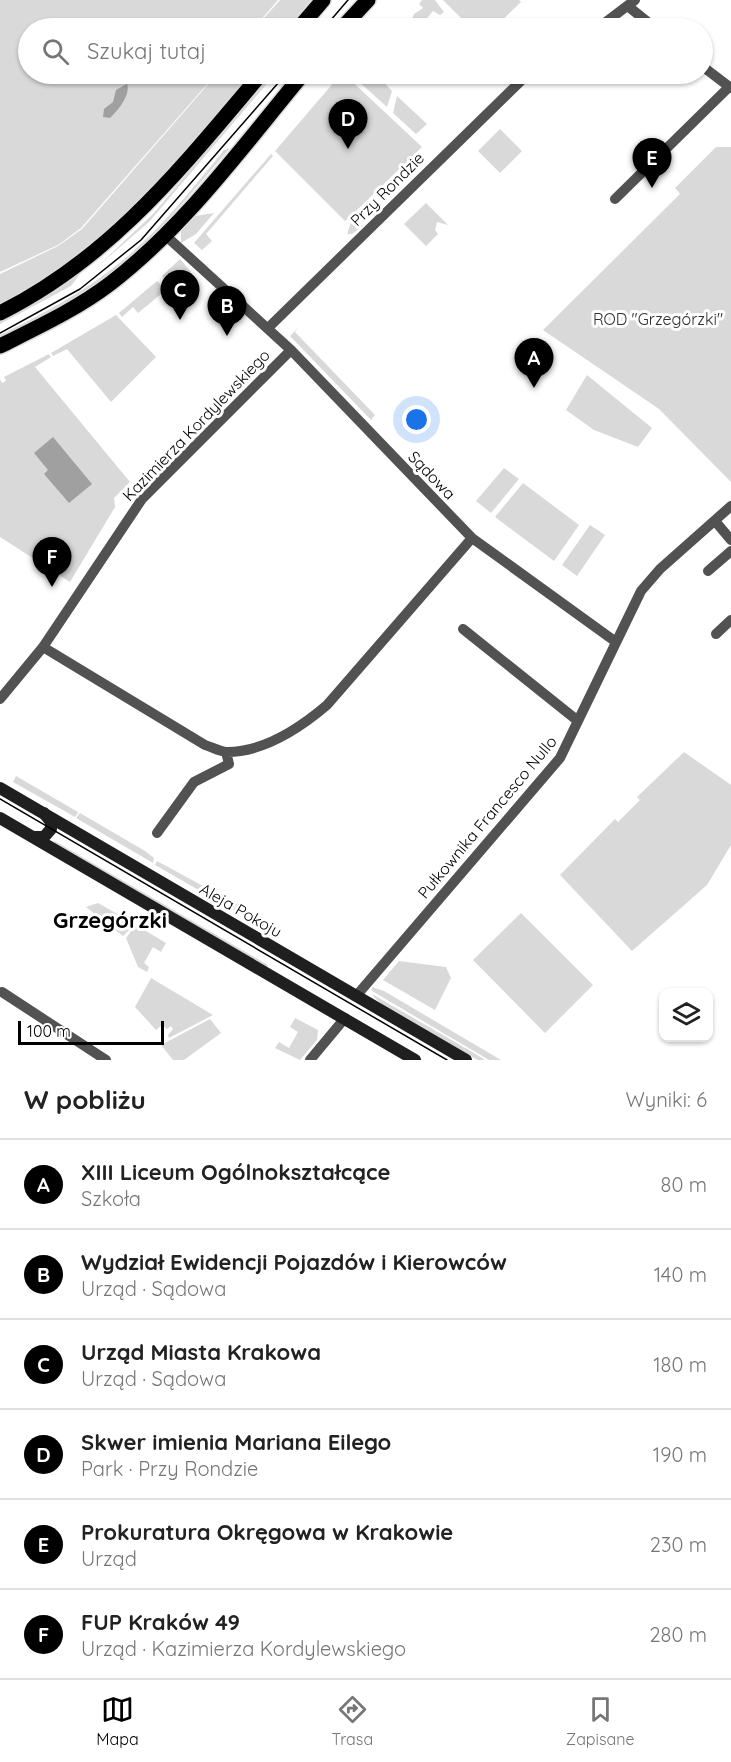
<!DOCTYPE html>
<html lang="pl">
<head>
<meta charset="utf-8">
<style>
	body { margin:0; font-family:Quicksand,sans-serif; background:#f2f2f2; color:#222 }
	.controls { position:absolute; right:18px; bottom:18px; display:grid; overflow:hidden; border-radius:12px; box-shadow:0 2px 4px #0004 }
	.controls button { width:54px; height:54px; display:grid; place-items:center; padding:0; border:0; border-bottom:2px solid #e0e0e0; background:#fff; color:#222; font:30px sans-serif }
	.scale { position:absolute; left:18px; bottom:15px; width:146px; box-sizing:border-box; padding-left:6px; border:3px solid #000; border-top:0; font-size:16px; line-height:21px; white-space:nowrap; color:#000; -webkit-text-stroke:4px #fff; paint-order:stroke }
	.you { position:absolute; left:417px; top:420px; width:21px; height:21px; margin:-15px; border:4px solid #fff; border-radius:50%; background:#1a73e8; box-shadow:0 0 0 9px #1a73e833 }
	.badge { display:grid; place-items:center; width:39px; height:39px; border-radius:50%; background:#000; color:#fff; font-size:20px; font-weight:700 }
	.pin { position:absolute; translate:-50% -50px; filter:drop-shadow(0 2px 3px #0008) }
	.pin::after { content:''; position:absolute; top:32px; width:21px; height:18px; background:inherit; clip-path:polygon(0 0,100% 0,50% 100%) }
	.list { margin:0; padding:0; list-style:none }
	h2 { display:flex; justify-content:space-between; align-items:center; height:78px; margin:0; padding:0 24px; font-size:26px }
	h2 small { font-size:20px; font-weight:400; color:#767676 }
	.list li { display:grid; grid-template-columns:39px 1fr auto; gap:18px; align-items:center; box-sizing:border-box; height:90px; padding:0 24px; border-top:2px solid #e0e0e0 }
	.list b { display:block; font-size:22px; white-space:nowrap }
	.list p { margin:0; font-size:20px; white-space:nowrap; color:#767676 }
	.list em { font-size:20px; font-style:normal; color:#767676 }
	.icon { flex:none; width:33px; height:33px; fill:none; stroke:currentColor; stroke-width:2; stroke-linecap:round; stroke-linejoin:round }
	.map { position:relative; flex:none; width:731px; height:1060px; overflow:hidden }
	.search { position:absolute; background:#fff; box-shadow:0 2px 4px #0004; left:18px; right:18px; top:18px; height:66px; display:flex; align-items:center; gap:15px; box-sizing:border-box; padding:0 21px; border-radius:33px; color:#767676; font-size:22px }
	.sheet { height:618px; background:#fff }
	nav { display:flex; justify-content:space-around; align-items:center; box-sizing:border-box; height:84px; border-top:2px solid #e0e0e0; background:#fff; font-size:16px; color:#767676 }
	nav a { display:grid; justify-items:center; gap:3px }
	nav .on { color:#000 }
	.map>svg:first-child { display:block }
	.green { fill:#d9d9d9 }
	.water { fill:#a0a0a0 }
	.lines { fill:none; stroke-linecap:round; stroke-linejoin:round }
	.primary-casing { stroke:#dbdbdb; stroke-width:18 }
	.minor { stroke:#525252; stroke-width:10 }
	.secondary { stroke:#1f1f1f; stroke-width:12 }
	.primary { stroke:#000; stroke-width:15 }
	.tram { stroke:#000; stroke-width:1.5 }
	.labels { text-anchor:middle; stroke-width:6; stroke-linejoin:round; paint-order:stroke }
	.street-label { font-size:16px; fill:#000; stroke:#fff }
	.park-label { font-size:16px; fill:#303030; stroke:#fff }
	.district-label { font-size:22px; font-weight:bold; fill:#000; stroke:#fff }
</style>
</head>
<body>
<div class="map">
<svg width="731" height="1060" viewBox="0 0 731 1060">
	<rect width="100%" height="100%" fill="#fff"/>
	<path class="green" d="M0,0H278L254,28H28V74H216L81,228L58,245L0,272Z
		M280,0H311L288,28H255Z
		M422,0H435L444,12L440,15L433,11L419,28H408L414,14L423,8L419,4Z
		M443,0H519L521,2L494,28H471Z
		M217,74H251C173,166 109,245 0,304V274L58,246L82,229Z
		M271,74H275L149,222L98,266L153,214Z
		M341,74H344L422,147L356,211L360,215L358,221L363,226L352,234H347L354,213L345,221L275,151Z
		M360,74H376L392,91L387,107L357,80Z
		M397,96L427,124L416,134L393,113Z
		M500,129L522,151L500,173L478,151Z
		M716,147H731V482L659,409L543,330L680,194L675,188Z
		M230,148C198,185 168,223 132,256C93,291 47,315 0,338V335C43,314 84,292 122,261C161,229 192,189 224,150Z
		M271,154L273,156L206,234L212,241L202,250L194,243Z
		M426,203L448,225L437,222L435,230L438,234L426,246L404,224Z
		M214,213L196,234L181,243V231L195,216Z
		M180,259L191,272L176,290L162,276Z
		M83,270L71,286L0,324V322Z
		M157,281L166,290L138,313L133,307L122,317L119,313Z
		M116,315L156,357L111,402L67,349L53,356L51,353Z
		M300,326L295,332L375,415L371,420L290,336Z
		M49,354L51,357L35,367L130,482L114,498L115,507L70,582L0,537V379L2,383L6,381L4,377Z
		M587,375L652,428L638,447L594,430L566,410Z
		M504,468L519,479L491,513L476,501Z
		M523,483L579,525L554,561L495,517Z
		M590,525L605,535L577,576L562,565Z
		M684,752L731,785V845L707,885L632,951L560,875L615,819L618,822L640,800L637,797Z
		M16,776L78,812V813L75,817L13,782Z
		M80,813L145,851L154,858L153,863L76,818Z
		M53,840L268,965L267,967L55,843Z
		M157,861L227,899L223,904L155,865Z
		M230,900L279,929L275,934L226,906Z
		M98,903L135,924L123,936L86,907Z
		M521,913L593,985L545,1033L473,960Z
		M136,925L166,943L161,952L153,947L144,963L149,967L147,972L138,967L126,938Z
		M399,961L446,967L451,978L435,1010L383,980Z
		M151,978L213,1015L169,1038L168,1035L173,1029L171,1026L167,1029L162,1025L156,1030L135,1007Z
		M372,987L384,991L501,1060H489L372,991Z
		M372,994L474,1053L485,1060H478C457,1048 381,1010 372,994Z
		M295,1018L318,1030L317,1040L300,1060L275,1048L279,1042L289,1048L298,1032L290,1027Z
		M210,1019L221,1033L184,1060H173L161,1045Z"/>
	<path class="water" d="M127,84C131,95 118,110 110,118L103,117L104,109L113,102L116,90Z
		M53,437L92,484L69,503L44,474L48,470L34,453Z"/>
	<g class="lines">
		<g class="primary-casing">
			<path id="primary" d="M299,28L323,0
				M342,28L368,0
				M0,313C112,257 182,167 261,74
				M0,346C38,327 77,309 111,283C186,225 243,146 303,74"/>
		</g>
		<path class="minor" d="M629,7L655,28
			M598,28L635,0
			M702,66L731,88
			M615,199L729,87
			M165,235L291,350L472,538L616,642
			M268,328L528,74
			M715,521L731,540
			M708,571L731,551
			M463,629L578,721
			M716,634L731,620
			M43,647L205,745C212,747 220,752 227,752C265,752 300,728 327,705L472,538
			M0,699L43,647L142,499L291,350
			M157,833L194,782L229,764L226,752
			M2,992L106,1060
			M357,995L560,758L641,591L660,569L731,506
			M310,1060L345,1018"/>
		<path class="secondary" d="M0,788L466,1060
			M0,818L415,1060
			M34,837H44L51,829V822L44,813"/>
		<use href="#primary" class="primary"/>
		<path class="tram" d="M324,28L348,0
			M0,333L80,289L141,240L286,74
			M0,799L447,1060"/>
	</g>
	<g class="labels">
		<g class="street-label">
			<text transform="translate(387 189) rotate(-45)" y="6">Przy Rondzie</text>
			<text transform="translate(196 425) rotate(-46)" y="6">Kazimierza Kordylewskiego</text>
			<text transform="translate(432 475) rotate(46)" y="6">Sądowa</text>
			<text transform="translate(487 817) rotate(-50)" y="6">Pułkownika Francesco Nullo</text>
			<text transform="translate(241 910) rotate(30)" y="6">Aleja Pokoju</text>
		</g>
		<g class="park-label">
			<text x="658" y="325">ROD "Grzegórzki"</text>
		</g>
		<g class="district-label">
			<text x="110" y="928">Grzegórzki</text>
		</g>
	</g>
</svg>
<div class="controls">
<button><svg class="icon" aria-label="layers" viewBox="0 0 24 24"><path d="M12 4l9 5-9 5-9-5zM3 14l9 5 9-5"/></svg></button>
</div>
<div class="scale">100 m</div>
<div class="you"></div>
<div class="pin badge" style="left:534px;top:388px">A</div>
<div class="pin badge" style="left:227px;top:336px">B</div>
<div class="pin badge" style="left:180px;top:320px">C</div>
<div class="pin badge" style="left:348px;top:149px">D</div>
<div class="pin badge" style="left:652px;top:188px">E</div>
<div class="pin badge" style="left:52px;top:587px">F</div>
<div class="search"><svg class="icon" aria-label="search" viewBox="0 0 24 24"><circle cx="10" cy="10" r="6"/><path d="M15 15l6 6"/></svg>Szukaj tutaj</div>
</div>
<section class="sheet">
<h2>W pobliżu<small>Wyniki: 6</small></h2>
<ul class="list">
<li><span class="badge">A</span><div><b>XIII Liceum Ogólnokształcące</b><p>Szkoła</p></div><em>80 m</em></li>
<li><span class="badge">B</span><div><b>Wydział Ewidencji Pojazdów i Kierowców</b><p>Urząd · Sądowa</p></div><em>140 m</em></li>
<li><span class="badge">C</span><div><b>Urząd Miasta Krakowa</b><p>Urząd · Sądowa</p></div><em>180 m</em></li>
<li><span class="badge">D</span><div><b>Skwer imienia Mariana Eilego</b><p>Park · Przy Rondzie</p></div><em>190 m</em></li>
<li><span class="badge">E</span><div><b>Prokuratura Okręgowa w Krakowie</b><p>Urząd</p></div><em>230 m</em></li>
<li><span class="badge">F</span><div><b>FUP Kraków 49</b><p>Urząd · Kazimierza Kordylewskiego</p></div><em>280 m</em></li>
</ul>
</section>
<nav>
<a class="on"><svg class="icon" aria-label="map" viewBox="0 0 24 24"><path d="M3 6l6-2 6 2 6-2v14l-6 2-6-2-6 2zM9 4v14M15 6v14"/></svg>Mapa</a>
<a><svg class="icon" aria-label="directions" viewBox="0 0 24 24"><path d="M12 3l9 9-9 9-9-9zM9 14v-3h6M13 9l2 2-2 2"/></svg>Trasa</a>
<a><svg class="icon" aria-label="saved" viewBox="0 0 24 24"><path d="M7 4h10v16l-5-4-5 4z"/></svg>Zapisane</a>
</nav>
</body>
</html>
